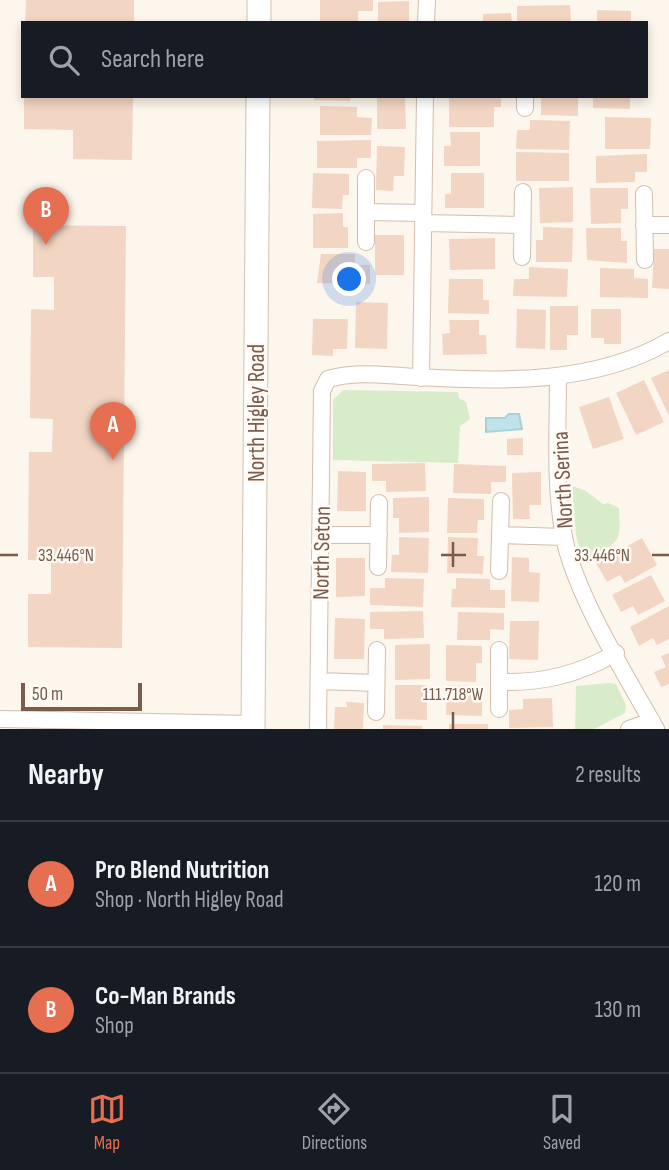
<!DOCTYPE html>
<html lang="en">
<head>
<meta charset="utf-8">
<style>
	body { margin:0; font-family:"Sofia Sans Condensed",sans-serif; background:#242831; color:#f1f3f6 }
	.scale { position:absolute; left:21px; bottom:18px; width:121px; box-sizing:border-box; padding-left:7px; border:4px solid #7a5c4d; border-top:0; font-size:19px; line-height:24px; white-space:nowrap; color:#7a5c4d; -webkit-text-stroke:5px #fffaf3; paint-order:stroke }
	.you { position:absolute; left:350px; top:280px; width:24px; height:24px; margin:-18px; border:5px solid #fff; border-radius:50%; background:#1a73e8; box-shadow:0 0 0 10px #1a73e833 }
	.badge { display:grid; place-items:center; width:46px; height:46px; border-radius:50%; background:#e76f51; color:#fff; font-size:23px; font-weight:700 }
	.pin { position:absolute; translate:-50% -58px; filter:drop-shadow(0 2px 4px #0008) }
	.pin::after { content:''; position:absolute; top:37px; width:24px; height:21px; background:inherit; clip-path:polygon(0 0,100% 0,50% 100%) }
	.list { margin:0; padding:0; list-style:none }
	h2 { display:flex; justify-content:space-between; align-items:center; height:91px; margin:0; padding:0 28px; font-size:30px }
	h2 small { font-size:23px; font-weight:400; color:#9ea1a6 }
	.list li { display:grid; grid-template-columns:46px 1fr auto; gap:21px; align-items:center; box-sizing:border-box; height:126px; padding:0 28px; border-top:2px solid #363941 }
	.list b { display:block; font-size:26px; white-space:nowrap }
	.list p { margin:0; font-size:23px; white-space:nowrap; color:#9ea1a6 }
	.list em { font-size:23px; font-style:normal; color:#9ea1a6 }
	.icon { flex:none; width:38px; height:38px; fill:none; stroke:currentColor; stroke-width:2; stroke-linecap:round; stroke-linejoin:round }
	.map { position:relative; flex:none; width:669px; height:729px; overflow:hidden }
	.search { position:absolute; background:#171b24; box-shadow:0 4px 10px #0003; left:21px; right:21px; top:21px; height:77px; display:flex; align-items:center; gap:18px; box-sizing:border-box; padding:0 24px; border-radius:0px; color:#9ea1a6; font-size:26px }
	.sheet { height:343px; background:#171b24 }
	nav { display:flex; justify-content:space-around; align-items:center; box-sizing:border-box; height:98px; border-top:2px solid #363941; background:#171b24; font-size:19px; color:#9ea1a6 }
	nav a { display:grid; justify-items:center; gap:4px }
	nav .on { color:#e76f51 }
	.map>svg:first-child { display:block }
	.green { fill:#d8ecc9 }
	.water { fill:#bfe3e8; stroke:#a5d3da; stroke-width:2 }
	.building { fill:#f3d5c3 }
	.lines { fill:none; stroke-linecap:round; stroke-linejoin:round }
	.minor-casing { stroke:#d1beb0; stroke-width:18 }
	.secondary-casing { stroke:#d6c0b0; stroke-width:25 }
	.minor { stroke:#fff; stroke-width:16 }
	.secondary { stroke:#fff; stroke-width:23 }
	.ticks { fill:none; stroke:#7a5c4d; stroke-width:2.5 }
	.labels { text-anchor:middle; stroke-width:5; stroke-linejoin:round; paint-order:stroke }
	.street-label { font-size:23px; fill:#7a5c4d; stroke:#fffaf3 }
	.ticks-label { font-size:18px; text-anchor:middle; fill:#7a5c4d; stroke:#fffaf3; stroke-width:5; stroke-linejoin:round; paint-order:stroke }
</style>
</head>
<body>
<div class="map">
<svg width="669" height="729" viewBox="0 0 669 729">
	<rect width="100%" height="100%" fill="#fdf6ec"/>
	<path class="green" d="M343,390L458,392L459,398L466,402L470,419L460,426L458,463L333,460V400Z
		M572,486L584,490L603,504L608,503L619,508C622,549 616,542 582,559L576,535Z
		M609,683L616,684L626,705L625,713L594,729H575L576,686Z"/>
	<path class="water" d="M509,414H519L522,429L486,432V418H505Z"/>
	<path class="building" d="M26,0H134V23H25Z
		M320,0H373V11H358V22H320Z
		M409,1V23H378V2Z
		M570,5L571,23H517V6Z
		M597,10L631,11V23H597Z
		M511,13L512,23H483V14Z
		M24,96H133L132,160L73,159V130L24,129Z
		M314,96H351L350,101L314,100Z
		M377,96H405L406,129H377Z
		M449,96H501V107H494V127H449Z
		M541,96H578V116L541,115Z
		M593,96H630V109L593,108Z
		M320,106L357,107V117L372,118L371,135H320Z
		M605,117L651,118L650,149H605Z
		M530,120L570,121L569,150L516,149L517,130H530Z
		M450,132H480V166H444V146H451Z
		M371,140V158H357V168H317V141Z
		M377,146L405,147L404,176H394L393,191L376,190Z
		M516,152L569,153V181H516Z
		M647,154V172H635V182L596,183V156Z
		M313,173L349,174V195H343L342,209L312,208Z
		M451,173H484V208H445V194H451Z
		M573,187V222L540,223L539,188Z
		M590,188H628V209H621V223L591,224Z
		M343,213V227H348V248H313V214Z
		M33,225L126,226L122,648L28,647V594H51V561L28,560L29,452H52L53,419L30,418L31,309L54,310V277H33Z
		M543,227L573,228L572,262H536V240H543Z
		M586,228H621V241H627V263L587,260Z
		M375,235H404V275H375Z
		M495,238V269L450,270L449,239Z
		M654,249H669V289L652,288Z
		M321,254H355V265H370V284L317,283Z
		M529,267L568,269L567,297L513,296L514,279H529Z
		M600,268L634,269V278L648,279V298L600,297Z
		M449,279H483V300H489V314L448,313Z
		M356,302L388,303L387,349L355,348Z
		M550,306H578V335H567V350H550Z
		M517,309L546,310L545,349L516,348Z
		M591,309H621V344H604V338H591Z
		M313,319H348L347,349H333V356L312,355Z
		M449,320H479V335H486L487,354L443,355L442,334L450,333Z
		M669,370V416L651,378Z
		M644,380L664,422L636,435L616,393Z
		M609,397L624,439L593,449L579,407Z
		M523,438V455H507V439Z
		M425,463L426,491L386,492V481H372V464Z
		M454,464L506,466V482H491V494L453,493Z
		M338,471L366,472V511H337Z
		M541,472V505H529L530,519H513L512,473Z
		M429,497V532L399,533V518H393V498Z
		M448,498L484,499V520H478L477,533H447Z
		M399,537L429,538L428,573L391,572L392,555H399Z
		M448,537L478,538L477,556H484L483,574L447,573Z
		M642,538L657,565L625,583L620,575L607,582L596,563Z
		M512,557L529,558V572L540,573L539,602L511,601Z
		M336,558H365V596L336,597Z
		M651,575L665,601L638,615L633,606L621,612L612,595Z
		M385,578L424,579L423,607L370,605V588H385Z
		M456,578L490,579V590H505V608L451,607L452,589H456Z
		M669,606V639L657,645L653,638L639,646L630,627Z
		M423,611L424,638L384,639V629H370V612Z
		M458,612L504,613V630L490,629V640H457Z
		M335,618L365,619L364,659H334Z
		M510,621H539L538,660L509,659Z
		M430,644V679L395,680V645Z
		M446,645L482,646V663H476V682L446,681Z
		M669,653V684L661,687L654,672L666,667L661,656Z
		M395,685H427V720L395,719Z
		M447,685L476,686V699H482V716L446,715Z
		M552,698L553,727L509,728V710L523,709V699Z
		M346,702L364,703L363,729H334L335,707H347Z
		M449,724H488V729H449Z
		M383,725L422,726V729H383Z"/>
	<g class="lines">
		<g class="minor-casing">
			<path id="minor" d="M426,23L427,0
				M525,96V108
				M644,194L645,260
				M366,212L423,213
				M423,223L522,225
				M644,225H669
				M366,242V178
				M522,257L523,192
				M558,377C558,430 554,484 564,537C575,594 627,677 656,729
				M421,378L425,96
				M322,535H379
				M500,535L564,537
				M378,567L379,503
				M499,571L501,501
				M319,681L376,683
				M499,682C543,683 577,675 616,653
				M499,709V650
				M376,712L377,650
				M0,719L253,724
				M318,729L322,391L328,379C359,370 387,376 418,377C501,382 596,384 669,341
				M629,729L652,721"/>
		</g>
		<g class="secondary-casing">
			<path id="secondary" d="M259,23V0
				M253,729L258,96"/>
		</g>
		<use href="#minor" class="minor"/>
		<use href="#secondary" class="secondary"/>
	</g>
	<path class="ticks" d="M453,542V567M0,555H18M441,555H466M652,555H669M453,712V729"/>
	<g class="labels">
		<g class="street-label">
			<text transform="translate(256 413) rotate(-90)" y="8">North Higley Road</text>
			<text transform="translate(562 480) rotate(-93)" y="8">North Serina</text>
			<text transform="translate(321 553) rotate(-89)" y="8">North Seton</text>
		</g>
	</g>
	<g class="ticks-label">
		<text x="66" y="561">33.446°N</text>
		<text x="602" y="561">33.446°N</text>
		<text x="453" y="700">111.718°W</text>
	</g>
</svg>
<div class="scale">50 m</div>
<div class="you"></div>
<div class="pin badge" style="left:113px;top:460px">A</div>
<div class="pin badge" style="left:46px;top:245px">B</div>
<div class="search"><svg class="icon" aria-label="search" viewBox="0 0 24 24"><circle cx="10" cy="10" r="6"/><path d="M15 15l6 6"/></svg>Search here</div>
</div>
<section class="sheet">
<h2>Nearby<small>2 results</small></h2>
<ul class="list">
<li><span class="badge">A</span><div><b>Pro Blend Nutrition</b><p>Shop · North Higley Road</p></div><em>120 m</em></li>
<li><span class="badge">B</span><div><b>Co-Man Brands</b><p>Shop</p></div><em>130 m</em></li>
</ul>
</section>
<nav>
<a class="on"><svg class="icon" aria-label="map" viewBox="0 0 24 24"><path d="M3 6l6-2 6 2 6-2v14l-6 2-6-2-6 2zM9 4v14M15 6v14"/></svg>Map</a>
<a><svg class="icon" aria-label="directions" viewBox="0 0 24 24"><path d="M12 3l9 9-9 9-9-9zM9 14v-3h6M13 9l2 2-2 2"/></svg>Directions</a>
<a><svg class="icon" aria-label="saved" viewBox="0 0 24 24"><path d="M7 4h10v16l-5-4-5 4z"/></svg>Saved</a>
</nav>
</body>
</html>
